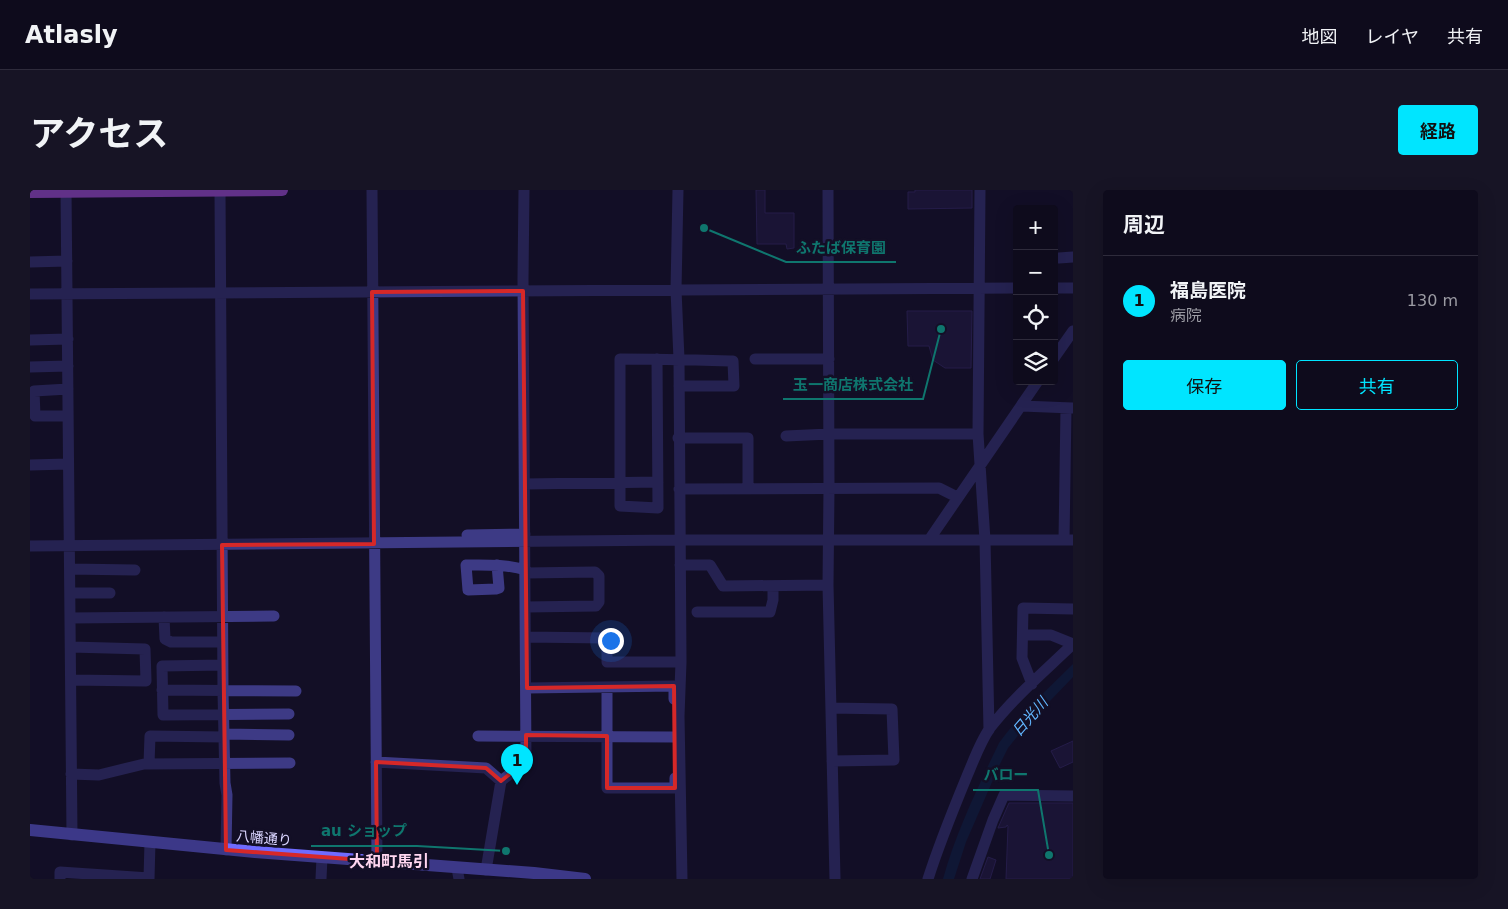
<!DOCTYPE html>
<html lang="ja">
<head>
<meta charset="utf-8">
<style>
	body { margin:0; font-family:"DejaVu Sans","Noto Sans JP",sans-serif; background:#171425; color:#f1f3f6 }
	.controls { position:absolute; right:15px; top:15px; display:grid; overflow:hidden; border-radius:5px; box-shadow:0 5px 20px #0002 }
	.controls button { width:45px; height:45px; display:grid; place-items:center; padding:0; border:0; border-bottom:1px solid #2e2b3b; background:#0e0b1c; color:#f1f3f6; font:25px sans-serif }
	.you { position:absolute; left:580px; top:450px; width:18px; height:18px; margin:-12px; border:4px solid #fff; border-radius:50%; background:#1a73e8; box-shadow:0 0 0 8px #1a73e833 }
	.badge { display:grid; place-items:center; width:32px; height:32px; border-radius:50%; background:#00e5ff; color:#111; font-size:16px; font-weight:700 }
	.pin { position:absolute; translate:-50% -41px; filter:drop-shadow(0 1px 2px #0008) }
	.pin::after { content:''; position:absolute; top:26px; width:18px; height:15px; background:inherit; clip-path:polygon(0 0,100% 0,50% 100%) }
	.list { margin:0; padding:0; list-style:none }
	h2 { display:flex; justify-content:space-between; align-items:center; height:65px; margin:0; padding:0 20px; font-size:21px }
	h2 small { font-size:16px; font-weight:400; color:#9b9ba3 }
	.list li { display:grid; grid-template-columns:32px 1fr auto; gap:15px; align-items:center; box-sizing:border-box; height:90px; padding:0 20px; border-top:1px solid #2e2b3b }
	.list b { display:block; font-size:19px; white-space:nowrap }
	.list p { margin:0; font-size:16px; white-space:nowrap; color:#9b9ba3 }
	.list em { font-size:16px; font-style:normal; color:#9b9ba3 }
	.actions { display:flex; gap:10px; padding:15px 20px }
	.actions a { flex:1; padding:11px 0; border:1px solid #00e5ff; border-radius:5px; text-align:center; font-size:18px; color:#00e5ff }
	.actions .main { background:#00e5ff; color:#111 }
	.icon { flex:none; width:28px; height:28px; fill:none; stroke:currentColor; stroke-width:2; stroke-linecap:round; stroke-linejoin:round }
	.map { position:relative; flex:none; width:1043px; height:689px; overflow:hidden; border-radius:5px }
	header { display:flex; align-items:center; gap:30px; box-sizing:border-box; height:70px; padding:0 25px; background:#0e0b1c; border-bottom:1px solid #2e2b3b }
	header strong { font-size:24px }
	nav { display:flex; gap:28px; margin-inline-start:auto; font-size:18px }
	.intro { display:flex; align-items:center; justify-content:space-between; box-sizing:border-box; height:120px; padding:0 30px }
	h1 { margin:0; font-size:35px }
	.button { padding:12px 22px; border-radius:5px; background:#00e5ff; color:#111; font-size:18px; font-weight:700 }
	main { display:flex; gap:30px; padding:0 30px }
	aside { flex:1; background:#0e0b1c; border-radius:5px; box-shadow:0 5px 20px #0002 }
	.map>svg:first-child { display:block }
	.water { fill:#0c2248 }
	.building { fill:#241b47; stroke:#3b2d73 }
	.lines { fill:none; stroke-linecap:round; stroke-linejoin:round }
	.street { stroke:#3d3a85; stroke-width:11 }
	.secondary { stroke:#6f6bff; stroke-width:12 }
	.primary { stroke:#c25bff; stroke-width:12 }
	.marked { fill:none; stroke:#d62828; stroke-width:4; stroke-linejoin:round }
	.labels { text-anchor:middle; stroke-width:5; stroke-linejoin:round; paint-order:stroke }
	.street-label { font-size:14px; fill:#d9d4ff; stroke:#130f26 }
	.water-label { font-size:15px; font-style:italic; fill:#62b6ff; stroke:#130f26 }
	.quarter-label { font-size:16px; font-weight:bold; fill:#ffd6f0; stroke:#130f26 }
	.leader { fill:none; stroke:#0f766e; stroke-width:2 }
	.callout-dot { fill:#0f766e; stroke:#130f26; stroke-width:2 }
	.callout-label { font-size:15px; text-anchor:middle; font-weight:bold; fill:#0f766e; stroke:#130f26; stroke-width:5; stroke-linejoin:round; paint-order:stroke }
</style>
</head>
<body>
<header>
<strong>Atlasly</strong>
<nav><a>地図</a><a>レイヤ</a><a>共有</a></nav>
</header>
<div class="intro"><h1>アクセス</h1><a class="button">経路</a></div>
<main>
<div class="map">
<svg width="1043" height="689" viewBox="0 0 1043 689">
	<rect width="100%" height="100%" fill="#130f26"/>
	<path class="water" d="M1043,474V487L994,538L978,558L969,576L936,652L924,689H913C926,642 948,597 969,553C990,524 1018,499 1043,474Z"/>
	<path class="building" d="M726,0H735V23H764V58L757,59L756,54H727Z
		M885,0H942V18L878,19V2H885Z
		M877,121H942L941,178H915L903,170L899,156H878Z
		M1043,551V572L1030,578L1021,561Z
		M979,613H1043V689H976L978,636L977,635L976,637L968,638Z
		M958,667L966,670L960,689H950Z"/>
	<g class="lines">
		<path class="street" d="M36,0L42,645
			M342,0L347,671
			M648,0L646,100L649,169L651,472L649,526L652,689
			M798,0L799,298L798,395L805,689
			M950,0L948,244L955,350L959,540
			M190,1L193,501L195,593L197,605L196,660
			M1029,68L1043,67
			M0,72L37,71
			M1024,98H1043
			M0,104L987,98
			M0,150L38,149
			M1024,168L1043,141
			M627,169L628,318L590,316V169C628,169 665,170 703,171L704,196H649
			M725,169H799
			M0,177L38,176
			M992,216L1042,218
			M38,226H5L4,201L38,199
			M756,246L799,244H948
			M648,248H718V299
			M0,275L38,274
			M495,294L628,292
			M649,299L909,298L927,307
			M437,345L495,344
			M899,350L1008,191
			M1034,350L1036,218
			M0,356L650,350H1043
			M467,375L469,398L466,399L438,400L436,375C457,375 475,374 496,380
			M650,375H680L693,396L798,395
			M40,379L105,380
			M496,383L565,382L569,386V412L566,416L496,417
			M40,403H80
			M667,422H740L743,410V396
			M134,427L135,449L141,452H192
			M40,428L244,426
			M993,445H1021L1043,454
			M496,447L577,448V472H651
			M41,457L115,459L116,491L41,490
			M192,475L132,476L133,525L259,524
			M1002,494L992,468L993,418L1043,419
			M577,497V598H645V588
			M497,498L644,496V509
			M132,500L266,501
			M801,518L862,519L864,570L802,571
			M194,544L259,545
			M448,546L644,547
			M346,572L456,578L471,591
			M119,574L120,546L194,547
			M41,584L69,585L114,574L260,573
			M427,678L429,689
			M456,680L471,591L496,571L493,89L494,0
			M30,689V682L119,688
			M119,689L120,652
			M291,689L292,667
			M898,689C909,654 923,620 937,586C944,570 950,552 960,538C984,507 1015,481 1043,454
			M942,689L963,630L974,605L1043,606"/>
		<path class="secondary" d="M0,640L225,662L504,683L555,689"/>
		<path class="primary" d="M0,2L252,0"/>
	</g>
	<path d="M0 0H1043V689H0ZM493,101L497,498L644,496L645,598H577V546L496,545V571L471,591L456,578L346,572L347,671L196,660L192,355L344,354L342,102Z" fill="#130f26" fill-opacity=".55" fill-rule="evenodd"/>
	<path class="marked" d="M493,101L497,498L644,496L645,598H577V546L496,545V571L471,591L456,578L346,572L347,671L196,660L192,355L344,354L342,102Z"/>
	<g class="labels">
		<g class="street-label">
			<text transform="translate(234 648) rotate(5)" y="5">八幡通り</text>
		</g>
		<g class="water-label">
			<text transform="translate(1000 527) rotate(-49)" y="5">日光川</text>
		</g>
		<g class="quarter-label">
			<text x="359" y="677">大和町馬引</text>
		</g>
	</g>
	<path class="leader" d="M674 38L756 72H866M911 139L893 209H753M1019 665L1008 600H943M476 661L387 656H281"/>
	<g class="callout-dot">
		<circle cx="674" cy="38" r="5"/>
		<circle cx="911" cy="139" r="5"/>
		<circle cx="1019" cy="665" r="5"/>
		<circle cx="476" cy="661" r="5"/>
	</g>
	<g class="callout-label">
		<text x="811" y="63">ふたば保育園</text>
		<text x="823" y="200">玉一商店株式会社</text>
		<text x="976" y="590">バロー</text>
		<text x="334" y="646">au ショップ</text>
	</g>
</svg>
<div class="controls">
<button>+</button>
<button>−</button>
<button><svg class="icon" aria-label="locate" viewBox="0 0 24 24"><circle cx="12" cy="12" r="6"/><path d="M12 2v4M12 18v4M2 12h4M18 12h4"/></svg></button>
<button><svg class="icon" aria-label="layers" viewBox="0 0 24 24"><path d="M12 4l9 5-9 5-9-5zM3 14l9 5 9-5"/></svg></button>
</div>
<div class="you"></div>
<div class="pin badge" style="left:487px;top:595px">1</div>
</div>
<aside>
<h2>周辺<small></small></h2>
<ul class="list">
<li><span class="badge">1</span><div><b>福島医院</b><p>病院</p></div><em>130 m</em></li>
</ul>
<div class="actions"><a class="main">保存</a><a>共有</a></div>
</aside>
</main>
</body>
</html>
